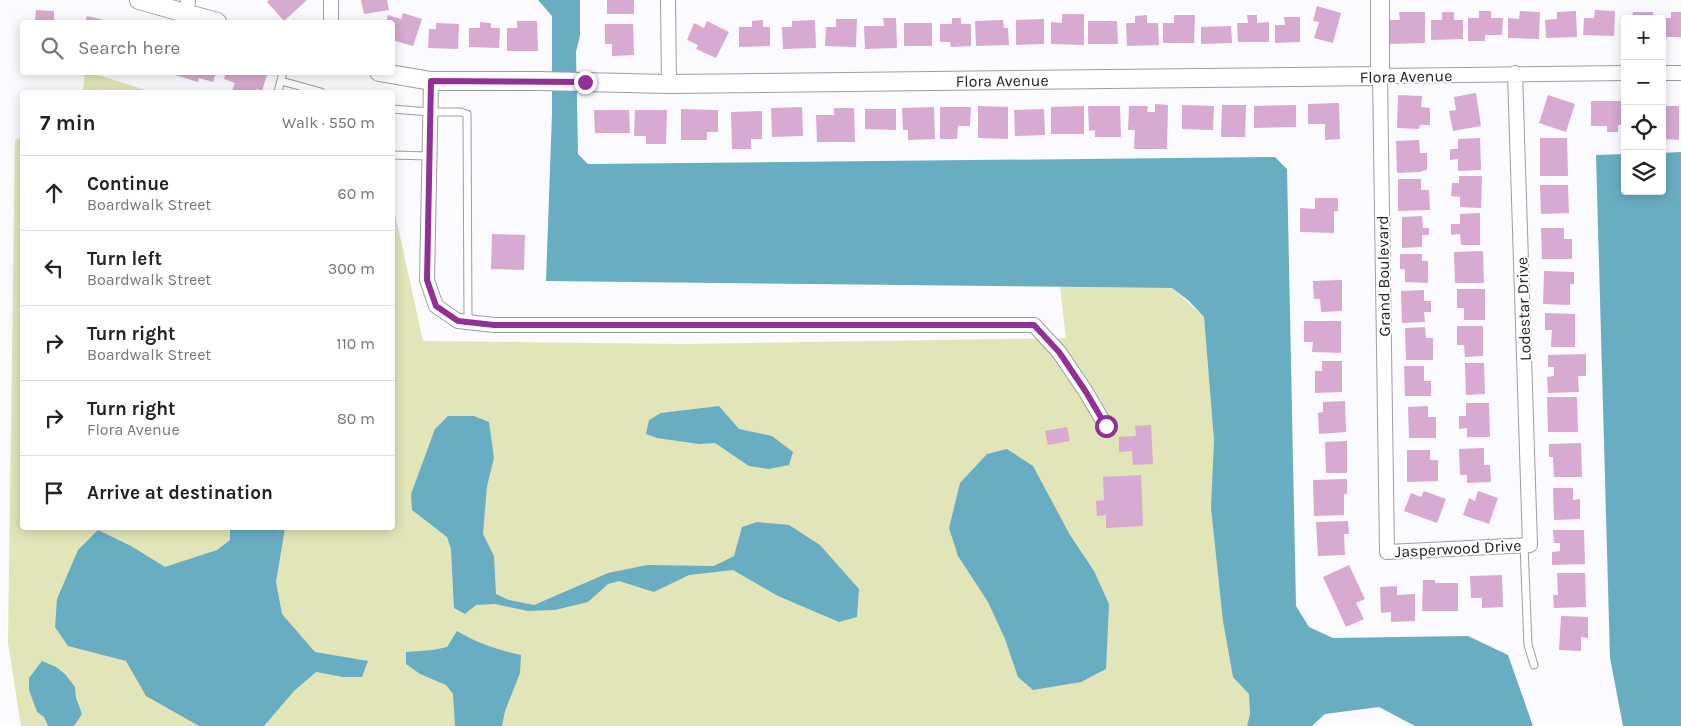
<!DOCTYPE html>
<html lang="en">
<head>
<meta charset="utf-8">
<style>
	body { margin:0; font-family:Karla,sans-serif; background:#f6f6f6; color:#222 }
	.controls { position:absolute; right:15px; top:15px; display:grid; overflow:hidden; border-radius:5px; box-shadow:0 2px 12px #0003 }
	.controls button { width:45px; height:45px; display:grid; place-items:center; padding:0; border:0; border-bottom:1px solid #e0e0e0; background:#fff; color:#222; font:25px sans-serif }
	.stop { position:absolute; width:15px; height:15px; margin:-11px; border:4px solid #933097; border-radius:50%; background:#fff }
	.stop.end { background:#933097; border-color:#fff; box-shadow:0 1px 5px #0008 }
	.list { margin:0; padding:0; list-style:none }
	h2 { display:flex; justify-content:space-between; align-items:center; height:65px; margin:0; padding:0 20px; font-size:21px }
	h2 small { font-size:16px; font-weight:400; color:#767676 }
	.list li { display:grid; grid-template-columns:32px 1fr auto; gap:15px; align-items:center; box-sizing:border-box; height:75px; padding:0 20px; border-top:1px solid #e0e0e0 }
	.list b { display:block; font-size:19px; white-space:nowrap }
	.list p { margin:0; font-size:16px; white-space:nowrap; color:#767676 }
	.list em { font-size:16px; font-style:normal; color:#767676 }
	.icon { flex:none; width:28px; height:28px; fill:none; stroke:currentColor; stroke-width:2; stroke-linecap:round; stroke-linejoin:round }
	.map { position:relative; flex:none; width:1681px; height:726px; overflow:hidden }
	.search { position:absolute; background:#fff; box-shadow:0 2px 12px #0003; left:20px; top:20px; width:375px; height:55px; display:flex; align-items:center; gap:12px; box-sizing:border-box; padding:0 18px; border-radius:5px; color:#767676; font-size:19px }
	.panel { position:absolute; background:#fff; box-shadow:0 2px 12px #0003; left:20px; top:90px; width:375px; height:440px; border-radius:5px }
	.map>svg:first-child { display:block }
	.green { fill:#e2e5b7 }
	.water { fill:#69adc2 }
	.building { fill:#d8a9d1 }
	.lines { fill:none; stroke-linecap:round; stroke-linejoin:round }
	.service-casing { stroke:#9c9da3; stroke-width:9 }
	.minor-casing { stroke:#9c9da3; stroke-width:16 }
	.tertiary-casing { stroke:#9c9da3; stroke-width:20 }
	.service { stroke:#fff; stroke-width:7 }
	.minor { stroke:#fff; stroke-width:14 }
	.tertiary { stroke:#fff; stroke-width:18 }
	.route { stroke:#933097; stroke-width:6 }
	.labels { text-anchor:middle; stroke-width:4; stroke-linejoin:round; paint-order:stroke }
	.street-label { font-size:16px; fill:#232326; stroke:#fff }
</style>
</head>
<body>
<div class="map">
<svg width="1681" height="726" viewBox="0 0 1681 726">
	<rect width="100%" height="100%" fill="#fafaff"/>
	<path class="green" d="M85,72L92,73L152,92H83Z
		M22,138V528H392L393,204L423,341L685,344L1066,338L1060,287L1172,288L1204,317L1214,441L1249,694L1250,714L1247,726H21L8,643L15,140Z"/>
	<path class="water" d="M538,0H580V36L576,52L578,154L588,164L1275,157L1287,169L1296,606L1309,627L1333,638L1468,636L1508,655L1533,726H1415L1379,707L1325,714L1312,726H1247L1250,714L1249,694L1233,677L1223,621L1211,508L1214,441L1204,317L1189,301L1172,288L546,281L552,114V16Z
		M1681,152V726H1623L1610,658L1596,155L1625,154V191H1662V153Z
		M719,406L739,429L772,436L793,452L789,465L769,469L749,466L715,443L699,444L657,438L646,434L649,420L661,413Z
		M448,416H474L489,422L494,458L487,486L483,534L494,556L496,594L509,600L534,605L608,573L647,565L714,566L734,556L742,527L757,522L789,525L820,545L859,589L857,617L839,622L778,596L733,570L689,575L654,592L619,581L608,584L588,602L555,610L528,611L495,604L476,605L465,614L454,608L451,549L447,537L412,510L411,494L435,429Z
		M1007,449L1033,466L1070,535L1094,571L1109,604L1106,669L1081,682L1033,690L1018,677L1005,639L988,602L958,556L949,528L960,483L987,454Z
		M230,528H285L276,582L282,614L315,652L368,661L362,677H343L316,672L294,691L264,726H199L146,696L126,661L68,646L55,627L57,599L78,550L98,530L131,546L165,567L217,550L230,540Z
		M457,631C477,643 498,650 521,655L520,673L505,711L502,726H455L453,694L446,685L420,674L406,664V652L433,650L447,647Z
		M42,661L56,667L65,674L75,687L76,698L82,714L74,726H48L44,717L37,712L29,690V678Z"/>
	<path class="building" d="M269,0H307L284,21L267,2Z
		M361,0H387L389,10L364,14Z
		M607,0H634V14H607Z
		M1317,6L1341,13L1333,43L1314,38L1319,22L1313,21Z
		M36,10L54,11V21H63V22H35Z
		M1595,10L1615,11L1614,36L1583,35L1584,18H1594Z
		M1479,11H1491V18H1503L1502,35H1485V41H1468V18H1479Z
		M1520,11L1540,12L1539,39L1508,38V18L1519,19Z
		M1576,11L1577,37L1546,38L1545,20L1557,19V12Z
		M1399,12H1425V43L1388,44V20H1400Z
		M1442,12H1454V20H1463V39L1431,40V20H1442Z
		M1633,12H1653V19H1632Z
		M1671,12H1681V37H1662V18H1671Z
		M403,13L422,19L413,46L392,40V22H386L388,15L401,19Z
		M1062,14H1084V45L1051,44V22L1062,23Z
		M1147,15V23H1158L1159,45L1127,46L1126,23H1135V16Z
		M1174,15H1195L1194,43H1163V23H1174Z
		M1247,15H1257V23L1269,22V42H1238L1237,23H1248Z
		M87,16L112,22H85Z
		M1284,17H1300V42L1275,43V25H1285Z
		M883,18H896L897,48L865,49L864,26H884Z
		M952,18H961V24H971V46L951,47L950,42H940V24H952Z
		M1621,18H1625V38H1621Z
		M836,19H857L856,47L825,46L826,27H836Z
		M1044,19V44L1016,45V20Z
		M763,20V27H770V46L739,47V27H752V21Z
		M815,20L816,48L783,49L782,27H792V21Z
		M1003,20L1004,28H1008L1009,45L976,46L975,21Z
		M517,21H537L538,51H507V28H517Z
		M707,21L729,32L716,58L696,49L698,45L687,40L694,23L704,28Z
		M1088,21H1117L1118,44H1088Z
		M480,22L491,23V28H500L499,48L469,47V28H480Z
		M436,23L459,24L458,49L428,48L429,29H436Z
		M904,23H932V46H904Z
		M605,24H633L634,55L612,56V44H605Z
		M1231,26L1232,43L1201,44V27Z
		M176,72H216L213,82L199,78L198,82L175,75Z
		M226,72H268L262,91L256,89L254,92L232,91L235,83L224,79Z
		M1476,93L1481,126L1453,131L1449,111L1456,110L1454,97Z
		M1398,95L1422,96L1421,107L1430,108V125H1420L1419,129L1397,128Z
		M1548,95L1575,104L1566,132L1539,123Z
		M1591,101H1625V125H1618V132H1607V126H1591Z
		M1339,103L1340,139L1325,140V124H1308V104Z
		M1155,104L1168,105L1167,149H1134L1135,130H1128L1129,106H1148L1147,112H1155Z
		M1182,105L1214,106L1213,130L1182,129Z
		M1222,105H1246L1245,137H1221Z
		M1296,105V127L1254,128V106Z
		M978,106L1008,107V139L978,138Z
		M1084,106V134H1051V107Z
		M1088,106H1120L1121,137H1095V130L1089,131Z
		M1662,106H1679V140L1666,139V134H1662Z
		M802,107L803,136L772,137L771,108Z
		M934,107L935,139L908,140V130H903L902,108Z
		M940,107H971L970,126H958L957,139H940Z
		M834,108H854L855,142H817L816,115H834Z
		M681,109L718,110V132H707V140H681Z
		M865,109H896V130L865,129Z
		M1044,109L1045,135L1015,136L1014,110Z
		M594,110H629L630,133H595Z
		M635,110H667L666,144H646V136H634Z
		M762,111V139H751V149H732L731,112Z
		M1480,138L1481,170L1458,171V159L1450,160V149H1458V139Z
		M1540,138H1567L1568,176H1540Z
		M1419,140L1420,153H1427V170L1421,171V172L1397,173L1396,141Z
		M1459,176H1482L1481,208L1460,207V197L1451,196L1452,183H1459Z
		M1398,179H1421V190H1429L1430,210L1398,211Z
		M1540,185H1568L1569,213L1541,214Z
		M1315,198H1338V211H1334V233L1300,232V208L1315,209Z
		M1480,213V245H1461L1460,234L1451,235V224H1460V214Z
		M1422,216L1423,228H1429V235H1422V247L1402,248V217Z
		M1541,228H1564V239H1572V259H1542Z
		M492,234L525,235L524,270L491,269Z
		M1483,251L1484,283H1455L1454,252Z
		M1400,254H1422V261H1428V283L1405,282V269H1400Z
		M1544,271L1574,272V284H1570V305L1543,304Z
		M1342,280V311L1321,312L1320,299H1314L1313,281Z
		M1457,289H1485V320H1464V308H1457Z
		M1424,290V301H1431V312H1424L1425,322L1402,323L1401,291Z
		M1545,313L1575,314V347H1551L1552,330H1545Z
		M1304,321H1341V353L1312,352L1313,342H1304Z
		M1457,326H1483V356L1465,357L1464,345H1457Z
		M1425,327L1426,338H1433V360H1406L1405,328Z
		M1586,354V376H1578L1579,392L1548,393L1547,377L1554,376V367H1548V355Z
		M1322,361H1342V392L1315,393V371H1322Z
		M1465,363H1484L1485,394L1466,395Z
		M1404,366H1424V381H1431V396H1405Z
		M1547,397H1577L1578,432H1548Z
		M1345,401L1346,432L1319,434L1318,413L1323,412V402Z
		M1466,403H1489L1490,437H1467V428L1459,429V416H1466Z
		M1428,406V417H1436V438H1409L1408,407Z
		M1151,425L1153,464L1133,465L1132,451L1119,452V437L1136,436L1135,426Z
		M1067,427L1070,441L1048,445L1045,431Z
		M1347,441V473H1326L1325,442Z
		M1581,443L1582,477H1554L1553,457H1549V444Z
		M1484,448V465H1490L1491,482L1467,483V475H1460L1459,449Z
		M1407,450H1430V460H1438V481L1407,482Z
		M1141,475L1143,526L1106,528V515L1097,516L1096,501L1104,500L1103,477Z
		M1347,479V494H1344V515L1314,516L1313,480Z
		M1553,488H1573V500L1580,499V519L1554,520Z
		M1424,491L1446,499L1437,523L1404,511L1411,493L1421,497Z
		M1478,491L1498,498L1489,524L1463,515L1469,498L1475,501Z
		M1348,521L1349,534H1344L1345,555L1318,556L1316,522Z
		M1553,530H1584L1585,564L1552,565V552L1560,551V543H1554Z
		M1349,565L1365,599L1356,603L1364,619L1346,627L1323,577Z
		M1557,573H1585L1586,607L1554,608L1553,595H1558Z
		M1502,575L1503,607L1482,608V598H1471L1470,576Z
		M1423,580H1435V583H1458V611H1422Z
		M1397,586V595L1415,594V621L1391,622V612L1381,613L1380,587Z
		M1561,616L1588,617V638L1581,637V651L1559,650Z"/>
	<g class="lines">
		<g class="service-casing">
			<path id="service" d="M281,81L321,92
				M278,92L283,72
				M392,109L430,112H460L467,114L468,322
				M392,155L429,156
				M1524,545L1528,645L1534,665"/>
		</g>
		<g class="minor-casing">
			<path id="minor" d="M668,0L669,84
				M187,13L188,0
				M331,22V0
				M1515,73L1530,545L1387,552L1380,76L1625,73
				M1662,73H1681
				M431,81L427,280L436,306L458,321L494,325H1034L1059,352L1086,392L1106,426"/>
		</g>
		<g class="tertiary-casing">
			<g id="tertiary">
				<path d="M139,0L217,22"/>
				<path id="s1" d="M379,72L431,81H539L669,84L1380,76V0"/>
			</g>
		</g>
		<use href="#service" class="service"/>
		<use href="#minor" class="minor"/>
		<use href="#tertiary" class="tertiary"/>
	</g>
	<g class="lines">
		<path class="route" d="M585,82L431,81L427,280L436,306L458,321L494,325H1034L1059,352L1086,392L1106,426"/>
	</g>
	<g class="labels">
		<g class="street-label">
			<text transform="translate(1406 76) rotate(-1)" y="6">Flora Avenue</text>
			<text dy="6" stroke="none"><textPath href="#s1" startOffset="624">Flora Avenue</textPath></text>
			<text transform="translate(1383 276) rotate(-91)" y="6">Grand Boulevard</text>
			<text transform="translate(1523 309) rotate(-92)" y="6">Lodestar Drive</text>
			<text transform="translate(1458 548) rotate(-3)" y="6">Jasperwood Drive</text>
		</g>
	</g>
</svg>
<div class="controls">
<button>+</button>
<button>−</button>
<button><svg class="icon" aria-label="locate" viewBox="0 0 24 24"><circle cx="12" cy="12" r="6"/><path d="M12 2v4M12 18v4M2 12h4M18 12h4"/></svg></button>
<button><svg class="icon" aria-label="layers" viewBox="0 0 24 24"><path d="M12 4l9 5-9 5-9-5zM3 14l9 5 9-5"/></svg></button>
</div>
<div class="stop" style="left:1106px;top:426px"></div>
<div class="stop end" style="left:585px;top:82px"></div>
<div class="search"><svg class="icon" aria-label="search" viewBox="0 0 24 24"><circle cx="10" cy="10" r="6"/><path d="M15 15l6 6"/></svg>Search here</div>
<section class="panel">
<h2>7 min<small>Walk · 550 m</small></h2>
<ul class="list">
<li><svg class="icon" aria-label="ahead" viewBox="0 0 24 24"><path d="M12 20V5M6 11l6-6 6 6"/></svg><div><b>Continue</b><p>Boardwalk Street</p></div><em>60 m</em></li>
<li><svg class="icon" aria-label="left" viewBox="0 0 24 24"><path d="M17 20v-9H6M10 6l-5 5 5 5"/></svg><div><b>Turn left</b><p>Boardwalk Street</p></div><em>300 m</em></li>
<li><svg class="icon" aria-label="right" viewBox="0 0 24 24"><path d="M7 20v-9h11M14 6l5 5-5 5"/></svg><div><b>Turn right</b><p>Boardwalk Street</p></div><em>110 m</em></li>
<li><svg class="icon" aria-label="right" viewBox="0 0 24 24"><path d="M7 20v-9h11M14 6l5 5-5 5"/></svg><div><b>Turn right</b><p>Flora Avenue</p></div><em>80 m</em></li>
<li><svg class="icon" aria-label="arrive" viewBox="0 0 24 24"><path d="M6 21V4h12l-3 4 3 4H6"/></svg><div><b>Arrive at destination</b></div></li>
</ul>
</section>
</div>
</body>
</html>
